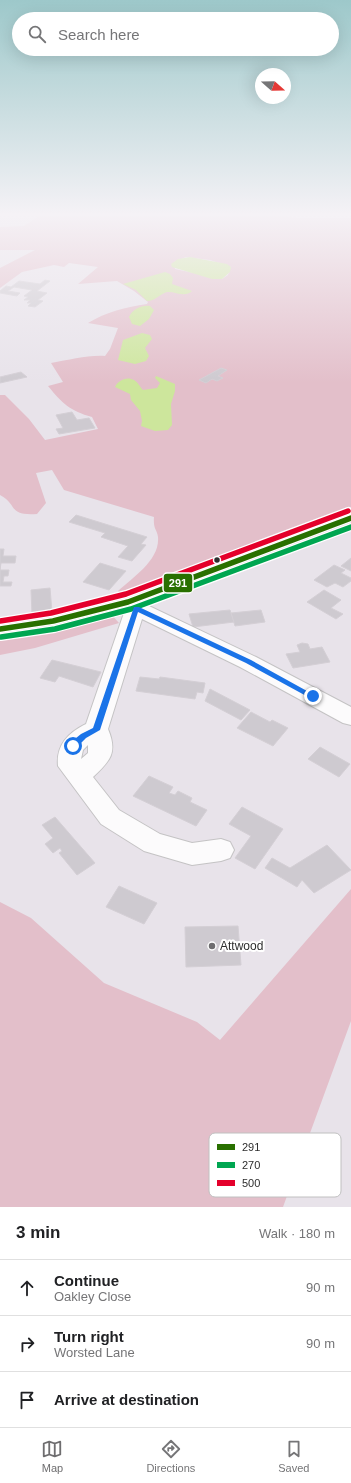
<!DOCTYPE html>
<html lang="en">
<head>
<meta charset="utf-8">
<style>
	body { margin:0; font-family:Helvetica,sans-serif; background:#f2f2f2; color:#202124 }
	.compass { position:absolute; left:255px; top:68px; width:36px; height:36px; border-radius:50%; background:#fff; box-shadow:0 4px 16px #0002; rotate:110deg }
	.stop { position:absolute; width:12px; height:12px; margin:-9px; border:3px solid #1a73e8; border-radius:50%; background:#fff }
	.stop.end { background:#1a73e8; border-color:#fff; box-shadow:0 1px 4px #0008 }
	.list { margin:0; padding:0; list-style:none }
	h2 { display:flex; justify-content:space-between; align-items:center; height:52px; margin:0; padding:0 16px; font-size:17px }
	h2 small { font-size:13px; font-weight:400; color:#757577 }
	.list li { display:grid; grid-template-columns:26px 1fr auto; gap:12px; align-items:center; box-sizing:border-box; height:56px; padding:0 16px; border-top:1px solid #e0e0e0 }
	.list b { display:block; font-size:15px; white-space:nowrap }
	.list p { margin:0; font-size:13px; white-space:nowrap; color:#757577 }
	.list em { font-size:13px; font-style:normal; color:#757577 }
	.icon { flex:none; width:22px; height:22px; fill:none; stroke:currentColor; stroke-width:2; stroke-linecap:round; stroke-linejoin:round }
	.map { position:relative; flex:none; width:351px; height:1207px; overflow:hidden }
	.search { position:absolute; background:#fff; box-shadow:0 4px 16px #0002; left:12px; right:12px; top:12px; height:44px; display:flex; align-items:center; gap:10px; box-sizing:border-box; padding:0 14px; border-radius:22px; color:#757577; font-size:15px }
	.sheet { height:220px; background:#fff }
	nav { display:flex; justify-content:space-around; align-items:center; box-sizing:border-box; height:56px; border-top:1px solid #e0e0e0; background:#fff; font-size:11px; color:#757577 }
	nav a { display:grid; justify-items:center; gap:2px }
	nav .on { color:#6e6d6f }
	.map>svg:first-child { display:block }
	.green { fill:#e3bfca; fill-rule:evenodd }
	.water { fill:#cde69c }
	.building { fill:#cecad0; stroke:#d4cfd5 }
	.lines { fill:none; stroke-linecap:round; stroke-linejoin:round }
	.minor-casing { stroke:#c4c3c4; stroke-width:2 }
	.highway-casing { stroke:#c1bfc2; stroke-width:2 }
	.minor { fill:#fcfbfc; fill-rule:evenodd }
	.highway { fill:#e0d6e8; fill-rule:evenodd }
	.bus-1-casing { stroke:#fff; stroke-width:8 }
	.bus-2-casing { stroke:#fff; stroke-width:8 }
	.bus-3-casing { stroke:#fff; stroke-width:8 }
	.bus-1 { stroke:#297000; stroke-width:5.5 }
	.bus-2 { stroke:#00a651; stroke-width:5.5 }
	.bus-3 { stroke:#e4002b; stroke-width:5.5 }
	.route { fill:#1a73e8 }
	.bus-dot { fill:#2d2d2d; stroke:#fff; stroke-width:1.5 }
	.poi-dot { fill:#6e6d6f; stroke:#fff; stroke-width:1.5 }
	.labels { text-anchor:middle; stroke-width:4; stroke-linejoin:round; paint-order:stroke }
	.near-poi-label { font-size:12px; fill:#2d2d2d; stroke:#fff; text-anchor:start }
	.key { fill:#fff; stroke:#c0c0c0; stroke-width:1 }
	.key-label { font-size:11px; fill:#2d2d2d }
	.line-badge { stroke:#fff; stroke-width:1.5 }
	.badge-label { font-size:11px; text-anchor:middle; font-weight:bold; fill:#fff }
</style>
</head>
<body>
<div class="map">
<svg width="351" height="1207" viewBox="0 0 351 1207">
	<rect width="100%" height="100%" fill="#e8e3ea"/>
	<path class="green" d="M42,214H264L298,218H351V507L242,547L120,595L118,591C133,577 160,560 158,537C157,529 153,530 154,517L64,490L52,470L36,473L46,503L37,514C7,516 18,504 0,495V395H5L29,419L45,440L98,429L92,417C70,411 62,403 48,386L63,382L51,363C70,360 87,355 105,356L110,349L118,328L88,323C106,312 126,307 147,304L148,302L134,291L117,281L78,284L98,267L69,263L64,267L54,265L22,272L0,288V268L35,250H0V227L24,226ZM186,257L210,260L231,267L228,275L222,279L175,269L174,262Z
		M111,614L119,623L35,648L0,655V637L54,627Z
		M351,889V1021L283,1207H0V902L31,918L104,983L197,1022L220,1040Z"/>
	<path class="water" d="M190,257L227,264L231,267L230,272L222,279H212L172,267L171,264L178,259Z
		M165,272L170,274L173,278L172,284L192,291C185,298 175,291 167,292C160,294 155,301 147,301L136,290L123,284Z
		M150,306L154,310L149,319L140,326L132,324L129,317C133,309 141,305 150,306Z
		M142,333L150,335L152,339L145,348L149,356L146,361L135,364L118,360L123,340Z
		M156,376L175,384V391L171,404L172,425L168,430L155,431L141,426L142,421L140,411L131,400L130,394L115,387C118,380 127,376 134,380C138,382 140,387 143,390L157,388L160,383L155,378Z"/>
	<path class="building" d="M45,280L50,281L37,291L47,293L38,300L43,301L35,307L28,306L31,303H27L30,300H24L28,297L24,296L32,290L14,287L8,291L20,293L17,296L0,293V291L6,286L11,287L19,281L40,284Z
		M221,368L227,370L218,376L223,378L217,381L212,379L206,383L199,380Z
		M21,372L27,377L0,383V377Z
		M72,412L77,420L89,418L95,428L59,434L56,429L63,428L56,415Z
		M76,515L147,537L141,544L146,545L132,561L118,557L128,546L101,537L105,533L69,522Z
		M0,549H4L3,556H16L15,563H1L0,570H9L8,576H4L3,582H12L11,586H0Z
		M351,558V571L341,566Z
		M100,563L126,571L109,590L83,582Z
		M334,565L345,570L341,573L351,578V581L343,587L335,583L327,587L314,580Z
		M50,588L52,612L32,614L31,590Z
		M324,590L341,600L331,608L343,614L336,619L307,602Z
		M230,610L234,622L193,627L189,614Z
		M261,610L265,622L235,626L231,613Z
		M302,643L308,644L310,649L322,647L330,662L293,668L286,654L300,652L297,645Z
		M52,660L101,672L93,687L59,676L55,682L40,678Z
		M140,677L159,679L160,677L205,683L203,693L197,692L195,699L136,691Z
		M210,689L250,710L241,720L205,701Z
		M251,712L270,722L272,720L288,728L273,746L237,728Z
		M320,747L350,764L339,777L308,759Z
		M149,776L173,787L169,793L175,795L178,791L192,798L190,802L207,810L196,826L133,796Z
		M242,807L283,829L255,869L235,858L251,836L229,824Z
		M55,817L95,863L77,875L59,853L62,851L60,848L53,853L45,844L53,838L42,825Z
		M327,845L351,870L314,893L302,880L297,887L265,868L272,858L290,868Z
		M119,886L157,903L144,924L106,907Z
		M238,926L241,965L186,967L185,927Z"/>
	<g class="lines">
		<g class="minor-casing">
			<path id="minor" d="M128,596L256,657L351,707V725L343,723L240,667L142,619L108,729C118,753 110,761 93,777L119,810L160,834L192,843L221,839L230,842L234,850L230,858L221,861L192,865L144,851L101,824L58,766C56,745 68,733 86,724L125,610L118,602L121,597ZM88,745V753L81,759L83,750Z"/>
		</g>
		<g class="highway-casing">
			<path id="highway" d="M351,512V525L136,607L53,628L0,637V621L53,614L121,597Z"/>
		</g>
		<use href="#minor" class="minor"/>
		<use href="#highway" class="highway"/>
		<g class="bus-1-casing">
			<path id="bus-1" d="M0,629L53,621L128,602L351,518"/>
		</g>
		<g class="bus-2-casing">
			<path id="bus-2" d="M1,637L55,629L131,609L351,527"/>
		</g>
		<g class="bus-3-casing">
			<path id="bus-3" d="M0,621L51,613L126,594L348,511"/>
		</g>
		<use href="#bus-1" class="bus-1"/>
		<use href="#bus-2" class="bus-2"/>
		<use href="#bus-3" class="bus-3"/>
	</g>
	<linearGradient id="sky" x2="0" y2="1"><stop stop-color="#9dc8ca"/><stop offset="0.56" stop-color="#f5f2f6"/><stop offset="1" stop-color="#f5f2f6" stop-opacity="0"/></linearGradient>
	<rect width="351" height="383" fill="url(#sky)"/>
	<path class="route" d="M134,607H139L251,660L316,696L315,698H310L246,663L138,612L100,730L86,738L76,748H70V743L81,734L93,728Z"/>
	<circle class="bus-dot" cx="217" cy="560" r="3.5"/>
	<circle class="poi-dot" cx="212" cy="946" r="4"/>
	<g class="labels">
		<g class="near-poi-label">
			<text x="220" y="950">Attwood</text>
		</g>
	</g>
	<rect x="209" y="1133" width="132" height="64" rx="6" class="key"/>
	<rect x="217" y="1144" width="18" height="6" fill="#297000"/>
	<rect x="217" y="1162" width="18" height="6" fill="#00a651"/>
	<rect x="217" y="1180" width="18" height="6" fill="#e4002b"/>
	<g class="key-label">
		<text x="242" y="1151">291</text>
		<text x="242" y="1169">270</text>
		<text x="242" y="1187">500</text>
	</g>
	<rect class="line-badge" x="163" y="573" width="30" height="20" rx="4" fill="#297000"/>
	<g class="badge-label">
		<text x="178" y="587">291</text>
	</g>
</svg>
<svg class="compass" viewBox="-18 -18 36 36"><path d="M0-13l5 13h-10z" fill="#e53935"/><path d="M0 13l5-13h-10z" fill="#757577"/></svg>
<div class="stop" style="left:73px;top:746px"></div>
<div class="stop end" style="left:313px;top:696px"></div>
<div class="search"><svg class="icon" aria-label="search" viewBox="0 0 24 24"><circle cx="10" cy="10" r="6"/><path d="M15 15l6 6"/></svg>Search here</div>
</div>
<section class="sheet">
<h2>3 min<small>Walk · 180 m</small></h2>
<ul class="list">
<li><svg class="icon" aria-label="ahead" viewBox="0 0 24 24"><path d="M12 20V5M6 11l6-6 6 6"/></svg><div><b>Continue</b><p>Oakley Close</p></div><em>90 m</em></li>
<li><svg class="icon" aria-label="right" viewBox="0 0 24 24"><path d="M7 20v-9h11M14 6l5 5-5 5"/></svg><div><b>Turn right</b><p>Worsted Lane</p></div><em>90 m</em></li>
<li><svg class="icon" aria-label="arrive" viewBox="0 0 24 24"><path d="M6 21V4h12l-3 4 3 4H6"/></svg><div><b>Arrive at destination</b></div></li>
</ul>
</section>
<nav>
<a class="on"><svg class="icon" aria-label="map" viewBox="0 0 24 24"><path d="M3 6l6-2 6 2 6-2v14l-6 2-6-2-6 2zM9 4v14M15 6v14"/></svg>Map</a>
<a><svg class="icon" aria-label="directions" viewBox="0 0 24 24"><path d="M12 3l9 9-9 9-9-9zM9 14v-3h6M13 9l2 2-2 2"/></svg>Directions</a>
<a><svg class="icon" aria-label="saved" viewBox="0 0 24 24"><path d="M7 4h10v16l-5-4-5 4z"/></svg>Saved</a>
</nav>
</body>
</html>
